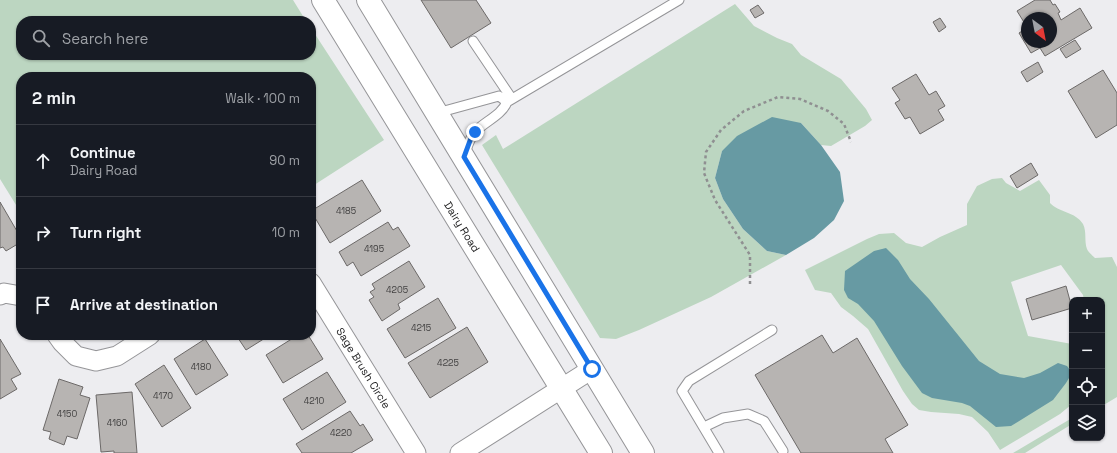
<!DOCTYPE html>
<html lang="en">
<head>
<meta charset="utf-8">
<style>
	body { margin:0; font-family:"Space Grotesk",sans-serif; background:#20242c; color:#f1f3f6 }
	.controls { position:absolute; right:12px; bottom:12px; display:grid; overflow:hidden; border-radius:8px; box-shadow:0 1px 3px #0004 }
	.controls button { width:36px; height:36px; display:grid; place-items:center; padding:0; border:0; border-bottom:1px solid #363941; background:#171b24; color:#f1f3f6; font:20px sans-serif }
	.compass { position:absolute; left:1021px; top:12px; width:36px; height:36px; border-radius:50%; background:#171b24; box-shadow:0 1px 3px #0004; rotate:148deg }
	.stop { position:absolute; width:12px; height:12px; margin:-9px; border:3px solid #1a73e8; border-radius:50%; background:#fff }
	.stop.end { background:#1a73e8; border-color:#fff; box-shadow:0 1px 4px #0008 }
	.list { margin:0; padding:0; list-style:none }
	h2 { display:flex; justify-content:space-between; align-items:center; height:52px; margin:0; padding:0 16px; font-size:17px }
	h2 small { font-size:13px; font-weight:400; color:#9ea1a6 }
	.list li { display:grid; grid-template-columns:26px 1fr auto; gap:12px; align-items:center; box-sizing:border-box; height:72px; padding:0 16px; border-top:1px solid #363941 }
	.list b { display:block; font-size:15px; white-space:nowrap }
	.list p { margin:0; font-size:13px; white-space:nowrap; color:#9ea1a6 }
	.list em { font-size:13px; font-style:normal; color:#9ea1a6 }
	.icon { flex:none; width:22px; height:22px; fill:none; stroke:currentColor; stroke-width:2; stroke-linecap:round; stroke-linejoin:round }
	.map { position:relative; flex:none; width:1117px; height:453px; overflow:hidden }
	.search { position:absolute; background:#171b24; box-shadow:0 1px 3px #0004; left:16px; top:16px; width:300px; height:44px; display:flex; align-items:center; gap:10px; box-sizing:border-box; padding:0 14px; border-radius:16px; color:#9ea1a6; font-size:15px }
	.panel { position:absolute; background:#171b24; box-shadow:0 1px 3px #0004; left:16px; top:72px; width:300px; height:268px; border-radius:16px }
	.map>svg:first-child { display:block }
	.green { fill:#bcd6c1 }
	.water { fill:#679aa3 }
	.building { fill:#b7b4b2; stroke:#6c6968 }
	.lines { fill:none; stroke-linecap:round; stroke-linejoin:round }
	.service-casing { stroke:#959598; stroke-width:11 }
	.minor-casing { stroke:#959598; stroke-width:21 }
	.tertiary-casing { stroke:#959598; stroke-width:24 }
	.path { stroke:#8f8f91; stroke-width:2.5; stroke-dasharray:3 3; stroke-linecap:butt }
	.service { stroke:#fff; stroke-width:9 }
	.minor { stroke:#fff; stroke-width:19 }
	.tertiary { stroke:#fff; stroke-width:22 }
	.route { stroke:#1a73e8; stroke-width:5 }
	.labels { text-anchor:middle; stroke-width:4; stroke-linejoin:round; paint-order:stroke }
	.number-label { font-size:9px; fill:#434242 }
	.street-label { font-size:11px; fill:#1c1c1d; stroke:#fff }
</style>
</head>
<body>
<div class="map">
<svg width="1117" height="453" viewBox="0 0 1117 453">
	<rect width="100%" height="100%" fill="#ededf0"/>
	<path class="green" d="M0,0H293L306,21H21V55H311V28L384,140L311,187V77H21V213L0,179Z
		M735,4L754,26L777,38L792,44L801,55L841,79L866,109L872,120L865,126L831,146L821,145L801,123L722,151L715,178L723,199L743,229L767,251L786,255L711,297L639,330L616,339L600,338L482,145L496,135L503,149Z
		M1002,178L1006,183L1020,191L1039,180L1050,195V203C1058,212 1076,212 1083,224C1087,232 1084,241 1087,249C1088,252 1093,256 1095,258L1112,257L1117,267V397L1102,406V384L1104,380L1102,361V300H1084L1083,295L1061,265L1011,282L1028,336L1072,344V404L1060,414L1000,450L988,432L972,417L959,414L931,412L919,410L912,404L903,391L868,329L853,316L841,307L831,293L815,290L805,270L867,239L879,234L894,233L906,243L922,247L940,237L967,225V204L977,186L992,179Z
		M1072,418V424L1025,453H1013Z"/>
	<path class="water" d="M772,117L801,123L821,145L840,172L844,201L834,220L814,238L786,255L767,251L743,229L723,199L715,178L722,151L737,136Z
		M886,248L898,260L910,279L929,299L979,361L1000,374L1024,378L1040,373L1058,363L1067,366L1072,373L1066,383L1053,400L1011,426L996,427L970,406L962,403L932,398L922,393L902,366L874,321L858,304L848,298L844,290L845,271L874,251Z"/>
	<path class="building" d="M421,0H476L491,23L451,48Z
		M1035,0H1050L1053,5L1055,4L1060,12L1058,13L1061,20L1080,8L1092,28L1045,56L1040,48L1031,53L1019,33L1027,28V42H1051V18H1027V27L1017,11Z
		M758,5L764,13L755,18L750,10Z
		M940,18L946,27L939,32L933,22Z
		M1075,40L1081,49L1066,58L1060,49Z
		M1038,62L1043,72L1027,82L1021,72Z
		M1103,70L1117,93V125L1096,138L1068,91Z
		M916,74L929,95L936,91L945,106L938,110L944,120L920,134L910,117L905,119L895,103L900,100L892,88Z
		M1031,163L1038,175L1017,188L1010,176Z
		M362,180L381,211L330,243L311,211Z
		M0,202L21,238V242L6,251L3,247L0,248Z
		M388,222L393,230L398,227L410,246L361,276L353,262L347,266L339,252Z
		M409,261L425,287L398,304L400,309L382,321L369,300L374,297L370,292L375,289L372,284Z
		M1066,286L1072,308L1032,320L1026,299Z
		M438,298L456,328L405,358L387,329Z
		M467,327L488,362L430,398L408,363Z
		M236,335H270L246,350Z
		M298,335H308L323,359L283,383L266,355Z
		M822,335L833,353L857,338L908,425L885,439L893,453H801L755,375Z
		M0,339L21,374L11,379L17,389L0,399Z
		M205,339L228,375L196,395L174,359Z
		M164,365L191,408L162,427L135,384Z
		M327,372L346,402L302,430L283,399Z
		M59,379L83,387L80,395L90,398L77,439L67,436L64,445L49,439L51,432L43,430Z
		M132,392L137,453H114V451L101,452L96,395Z
		M350,411L360,426L363,424L373,440L351,453H302L296,444Z"/>
	<g class="lines">
		<g class="service-casing">
			<path id="service" d="M473,41L512,99
				M507,102L679,0
				M437,113L499,96L507,102C501,116 485,121 475,132C469,139 467,148 464,156
				M704,427L723,418L748,414L764,421L783,451
				M719,453L682,391L689,381L772,330"/>
		</g>
		<g class="minor-casing">
			<g id="minor">
				<path id="s1" d="M311,283L416,453"/>
				<path d="M0,295L4,293L21,296"/>
				<path d="M57,335L62,342L76,356L96,361L117,356L150,335"/>
				<path d="M460,453L592,369"/>
			</g>
		</g>
		<g class="tertiary-casing">
			<g id="tertiary">
				<path id="s2" d="M323,0L601,453"/>
				<path d="M368,0L643,453"/>
			</g>
		</g>
		<path class="path" d="M750,284V255L715,200L704,173L706,152L721,130L744,111L778,97L800,99L828,111L844,124L851,142"/>
		<use href="#service" class="service"/>
		<use href="#minor" class="minor"/>
		<use href="#tertiary" class="tertiary"/>
	</g>
	<g class="lines">
		<path class="route" d="M475,132L471,138L464,157L592,369"/>
	</g>
	<g class="labels">
		<g class="number-label">
			<text x="346" y="214">4185</text>
			<text x="374" y="252">4195</text>
			<text x="397" y="293">4205</text>
			<text x="421" y="331">4215</text>
			<text x="448" y="366">4225</text>
			<text x="201" y="370">4180</text>
			<text x="163" y="399">4170</text>
			<text x="314" y="404">4210</text>
			<text x="67" y="417">4150</text>
			<text x="117" y="426">4160</text>
			<text x="341" y="436">4220</text>
		</g>
		<g class="street-label">
			<text dy="4" stroke="none"><textPath href="#s2" startOffset="266">Dairy Road</textPath></text>
			<text dy="4" stroke="none"><textPath href="#s1" startOffset="100">Sage Brush Circle</textPath></text>
		</g>
	</g>
</svg>
<div class="controls">
<button>+</button>
<button>−</button>
<button><svg class="icon" aria-label="locate" viewBox="0 0 24 24"><circle cx="12" cy="12" r="6"/><path d="M12 2v4M12 18v4M2 12h4M18 12h4"/></svg></button>
<button><svg class="icon" aria-label="layers" viewBox="0 0 24 24"><path d="M12 4l9 5-9 5-9-5zM3 14l9 5 9-5"/></svg></button>
</div>
<svg class="compass" viewBox="-18 -18 36 36"><path d="M0-13l5 13h-10z" fill="#e53935"/><path d="M0 13l5-13h-10z" fill="#9ea1a6"/></svg>
<div class="stop" style="left:592px;top:369px"></div>
<div class="stop end" style="left:475px;top:132px"></div>
<div class="search"><svg class="icon" aria-label="search" viewBox="0 0 24 24"><circle cx="10" cy="10" r="6"/><path d="M15 15l6 6"/></svg>Search here</div>
<section class="panel">
<h2>2 min<small>Walk · 100 m</small></h2>
<ul class="list">
<li><svg class="icon" aria-label="ahead" viewBox="0 0 24 24"><path d="M12 20V5M6 11l6-6 6 6"/></svg><div><b>Continue</b><p>Dairy Road</p></div><em>90 m</em></li>
<li><svg class="icon" aria-label="right" viewBox="0 0 24 24"><path d="M7 20v-9h11M14 6l5 5-5 5"/></svg><div><b>Turn right</b></div><em>10 m</em></li>
<li><svg class="icon" aria-label="arrive" viewBox="0 0 24 24"><path d="M6 21V4h12l-3 4 3 4H6"/></svg><div><b>Arrive at destination</b></div></li>
</ul>
</section>
</div>
</body>
</html>
